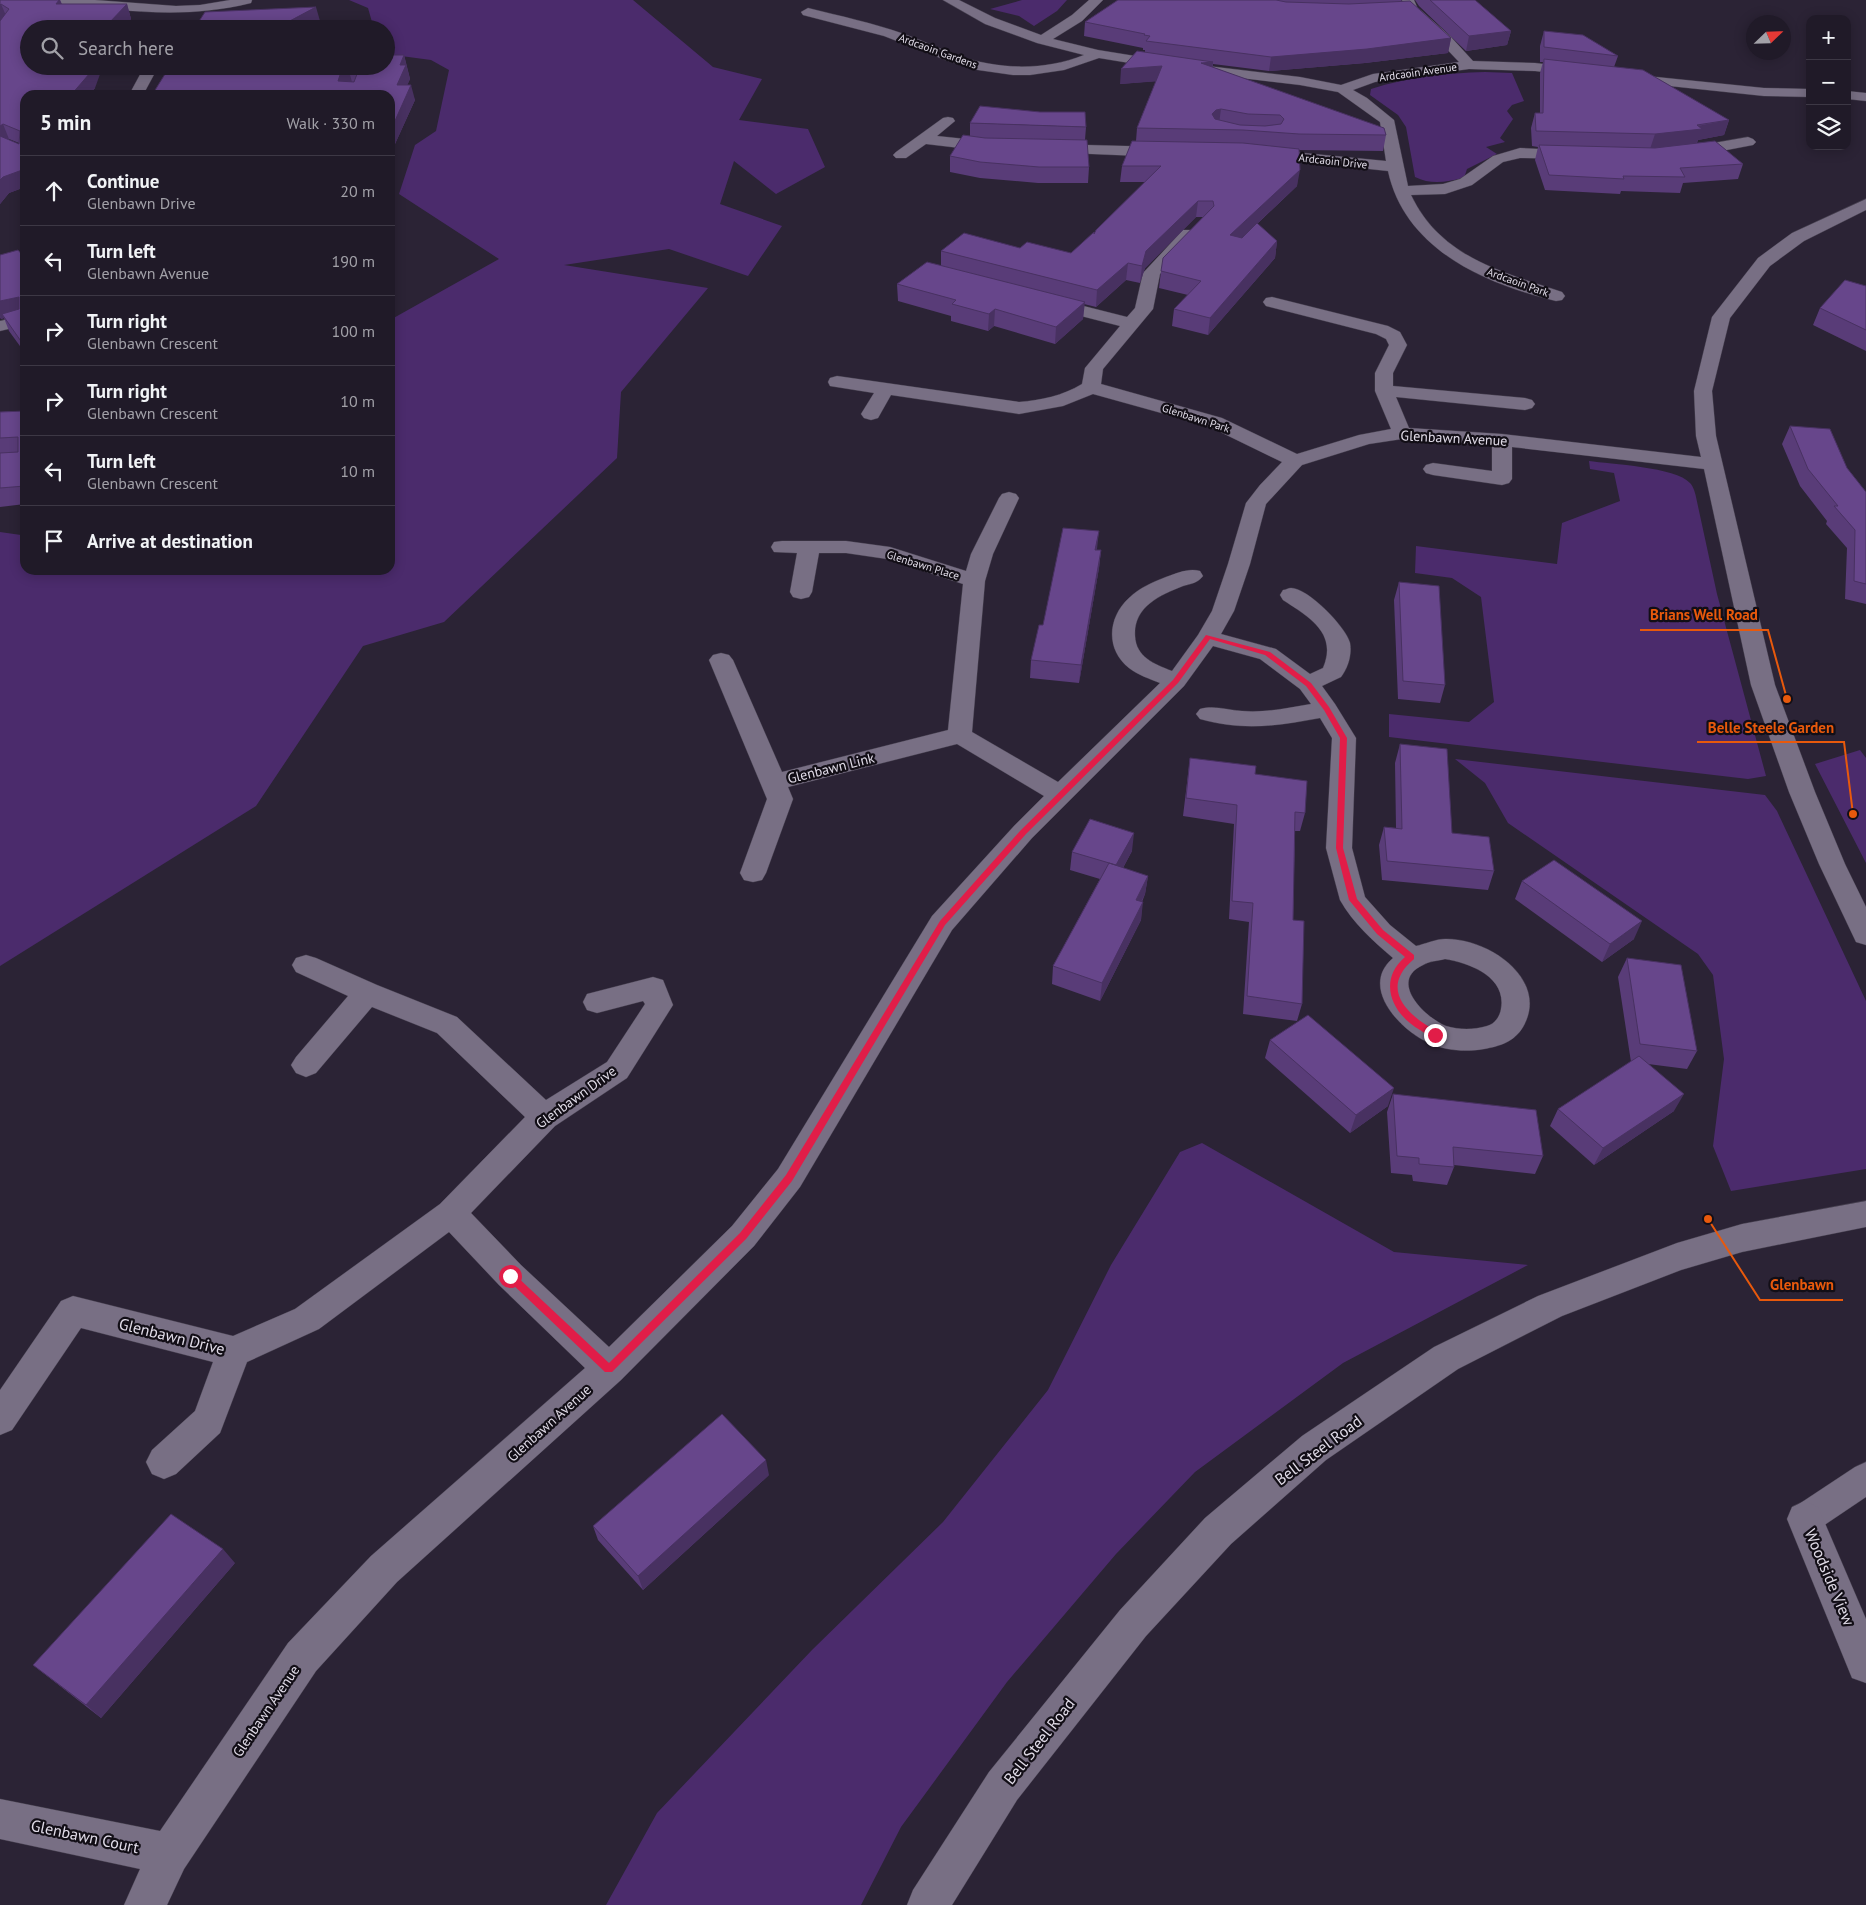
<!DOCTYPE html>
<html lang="en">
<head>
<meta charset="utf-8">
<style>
	body { margin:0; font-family:"PT Sans",sans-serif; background:#2d2734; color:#f1f3f6 }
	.controls { position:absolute; right:15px; top:15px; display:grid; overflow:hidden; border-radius:10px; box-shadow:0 2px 12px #0003 }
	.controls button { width:45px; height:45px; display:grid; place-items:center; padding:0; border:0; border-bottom:1px solid #3d3845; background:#201a28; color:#f1f3f6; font:25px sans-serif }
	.compass { position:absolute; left:1746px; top:15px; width:45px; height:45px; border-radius:50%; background:#201a28; box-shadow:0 2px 12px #0003; rotate:67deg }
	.stop { position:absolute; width:15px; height:15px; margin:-11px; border:4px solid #e11d48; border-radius:50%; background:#fff }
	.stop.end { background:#e11d48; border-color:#fff; box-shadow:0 1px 5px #0008 }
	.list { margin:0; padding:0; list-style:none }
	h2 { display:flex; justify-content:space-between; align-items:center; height:65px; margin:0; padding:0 20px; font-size:21px }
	h2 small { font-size:16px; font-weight:400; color:#a2a1a8 }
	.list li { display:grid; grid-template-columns:32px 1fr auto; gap:15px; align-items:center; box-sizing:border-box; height:70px; padding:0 20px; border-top:1px solid #3d3845 }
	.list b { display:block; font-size:19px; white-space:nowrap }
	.list p { margin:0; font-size:16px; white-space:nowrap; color:#a2a1a8 }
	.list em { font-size:16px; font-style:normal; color:#a2a1a8 }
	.icon { flex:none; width:28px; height:28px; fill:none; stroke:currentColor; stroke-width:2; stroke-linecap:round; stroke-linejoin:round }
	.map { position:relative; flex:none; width:1866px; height:1905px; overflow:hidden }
	.search { position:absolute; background:#201a28; box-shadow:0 2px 12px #0003; left:20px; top:20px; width:375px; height:55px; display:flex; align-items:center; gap:12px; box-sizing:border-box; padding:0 18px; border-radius:28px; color:#a2a1a8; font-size:19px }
	.panel { position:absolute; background:#201a28; box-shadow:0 2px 12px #0003; left:20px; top:90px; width:375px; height:485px; border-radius:15px }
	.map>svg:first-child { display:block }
	.green { fill:#4b2b6c }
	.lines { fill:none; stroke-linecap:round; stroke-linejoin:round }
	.pedestrian-casing { stroke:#443e4d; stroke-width:1 }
	.minor-casing { stroke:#443e4d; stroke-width:1 }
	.pedestrian { fill:#786f84; fill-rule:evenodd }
	.minor { fill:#786f84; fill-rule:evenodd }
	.wall { fill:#593c78; fill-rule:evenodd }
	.shaded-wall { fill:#483161 }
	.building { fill:#67468b; stroke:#483161; fill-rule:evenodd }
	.route { fill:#e11d48 }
	.labels { text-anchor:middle; stroke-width:4.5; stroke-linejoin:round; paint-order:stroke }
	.far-street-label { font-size:11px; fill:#e1dce8; stroke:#120e16 }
	.street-label { font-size:14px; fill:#e1dce8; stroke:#120e16 }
	.near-street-label { font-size:16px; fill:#e1dce8; stroke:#120e16 }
	.leader { fill:none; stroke:#e8590c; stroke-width:2 }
	.callout-dot { fill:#e8590c; stroke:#120e16; stroke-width:2 }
	.callout-label { font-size:15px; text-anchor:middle; font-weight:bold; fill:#e8590c; stroke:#120e16; stroke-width:4.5; stroke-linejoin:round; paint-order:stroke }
</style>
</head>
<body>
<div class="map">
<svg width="1866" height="1905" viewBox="0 0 1866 1905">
	<rect width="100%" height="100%" fill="#2b2335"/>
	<path class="green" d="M349,0H633L713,67L762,79L739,120L808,129L825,167L776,194L734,161L720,204L782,226L748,276L669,249L564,265L708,288L621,392L617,458L444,622L363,646L256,806L0,966V532L21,535L25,533V570H390V320L499,259L399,194L415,145L436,131L449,70L431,60L386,54V29H374L368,8Z
		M1022,0H1067L1057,11L1034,26L1019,16L990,9Z
		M1485,72L1512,73L1524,101L1512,105L1507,111L1513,119L1500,138L1505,142L1486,147L1497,154L1467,169L1464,178C1446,182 1431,185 1415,177L1406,127L1398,115L1370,95L1371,89C1408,77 1446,73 1485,72Z
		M1589,461C1610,464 1676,467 1690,483C1693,486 1695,492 1696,497L1717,594L1766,776L1748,779L1389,737V714L1469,722L1494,702L1481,597L1452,578L1415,573L1416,546L1557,564L1562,523L1620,501L1614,473L1590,469Z
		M1860,750L1866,758V863L1815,764Z
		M1455,759L1765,795L1777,811L1866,1001V1169L1731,1191L1713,1146L1724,1059L1713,975L1698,954L1508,823L1485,783Z
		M1202,1143L1394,1252L1528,1265L1343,1363L1195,1472L1116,1554L1007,1682L901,1827L861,1905H606L657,1813L812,1650L943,1522L1048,1390L1111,1265L1180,1152Z"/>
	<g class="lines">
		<g class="pedestrian-casing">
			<path id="pedestrian" d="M1866,1462V1497L1817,1530L1805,1535L1793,1530L1789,1519L1793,1508L1855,1467Z"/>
		</g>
		<g class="minor-casing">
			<path id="minor" d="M50,0H95L176,6L200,5L230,0H252L251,3C182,20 125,10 56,4Z
				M943,0H959L995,18L1041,35L1072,15L1089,0H1103L1082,21L1053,39L1098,50L1166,61L1300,77L1341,85L1373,74L1459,62L1441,43L1406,12L1402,0H1414L1417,7L1451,37L1473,61L1535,63L1584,69L1586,72L1584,75L1579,76L1535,71L1469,69L1375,82L1353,90L1367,98L1394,120L1408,186L1443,184L1460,179L1493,156L1520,148L1580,151L1583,154L1580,157L1575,159L1520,158L1503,162L1472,185L1445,194L1411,195C1441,258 1503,272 1562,292L1565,296L1562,300L1556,301C1486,284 1405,250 1388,171L1257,157L1254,154L1257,151L1262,149L1386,161L1380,122L1338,92L1300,85L1166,69L1099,58L1064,70L1030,75H1013L978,70L948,61L884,36L803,15L801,12L808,8C840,16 873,23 904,34C922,40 939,49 957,55C998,70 1044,71 1084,55L1037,43L985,24Z
				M142,66H156L157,69L143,95H129L143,69Z
				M1627,74L1764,88L1810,89V97L1764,96L1622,81L1620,78L1622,75Z
				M1847,91L1866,93V101L1847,99Z
				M948,117L953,118L955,121L937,136L994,142L999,144L1002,147L999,150L994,152L926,144L906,158H896L893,155L896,152L943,118Z
				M1748,137L1753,139L1756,142L1753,145L1685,158L1680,156L1677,153L1680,150L1685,148Z
				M1049,144L1164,147L1169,149L1172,152L1169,155L1164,157L1044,152L1041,149L1044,146Z
				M1866,199V210L1804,241L1770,266L1730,318L1712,391L1716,436L1775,685L1815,792L1845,864L1866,907V945L1856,942L1819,864L1789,792L1751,685L1704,469L1512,447V479L1509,483L1502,485L1433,475L1426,473L1423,469L1426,465L1433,463L1492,471V445L1402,439L1369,444L1302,465L1266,504L1250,564L1234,611L1221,634L1276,649L1310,674L1323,668C1338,633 1309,617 1283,600L1280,595L1283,590C1286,590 1288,588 1291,588C1308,588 1346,627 1350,643C1352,655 1348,668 1341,677L1322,686L1335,704L1356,738L1352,848L1365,897L1390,925L1416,946C1425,944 1436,939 1445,939C1489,938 1550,980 1523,1027C1514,1042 1500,1046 1484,1049C1466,1052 1446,1051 1429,1043C1400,1030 1359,987 1393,958C1373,941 1353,923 1340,900L1326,848L1332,738L1320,718C1277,726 1243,731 1200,719L1196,714L1200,709C1214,705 1227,710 1242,711C1265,713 1288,708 1311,704L1300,689L1260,659L1213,646L1184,686L1032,838L952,930L800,1187L754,1246L621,1380L397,1582L316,1671L184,1869L167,1905H124L140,1869L0,1839V1799L160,1831L288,1643L371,1556L585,1368L499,1285L449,1232L319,1329L247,1362L220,1433L176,1474L164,1479L152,1474L146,1462L152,1450L195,1411L213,1362L81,1328L12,1430L0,1435V1390L61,1301L73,1296L233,1336L295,1309L440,1204L525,1117L437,1033L372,1007L316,1073L306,1077L296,1073L291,1065L296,1057L348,996L296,972L292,965L296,958L306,955L316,958L377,985L457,1017L546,1100L607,1062L645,1004L643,1001L597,1013L587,1010L583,1002L587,994L653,977L663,980L673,1005L627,1078L555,1126L471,1213L521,1265L609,1347L732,1226L778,1169L932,916L1014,826L1044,796L957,744L788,787L793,799L766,873L762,880L753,882L744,880L740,873L767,799L709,660L713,655L721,653L729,655L733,660L782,772L948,730L963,584L887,559L846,553H819L812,592L809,597L801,599L793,597L790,592L797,553L774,552L771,547L774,542L782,541H846L890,547L966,571L971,554L999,498L1002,494L1009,492L1016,494L1019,498L993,554L985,581L972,732L1058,782L1160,683C1150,679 1138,675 1129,668C1105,649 1108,617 1129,598C1139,588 1153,582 1166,577C1178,573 1188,568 1200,571L1203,576C1198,583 1190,584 1183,586C1160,595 1133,607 1135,636C1136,657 1154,664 1172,671L1198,635L1212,611L1228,564L1246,503L1260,485L1282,462L1208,426L1093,394L1063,406L1019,414L891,395L878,418L871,420L864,418L861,414L874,393L830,386L828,382L830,378L837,376L1019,402C1042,400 1062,396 1082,384L1085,368L1120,326L1042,306L1039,302L1042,298L1048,297L1127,317L1135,308L1143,273L1183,230H1195L1197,234L1160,274L1153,309L1103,369L1101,384L1222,418L1297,454L1359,435L1391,429L1375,391V373L1389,345L1386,339L1376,334L1266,306L1263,302L1266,298L1272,297L1388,326L1400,332L1407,345L1393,373V386L1525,398L1532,400L1535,404L1532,408L1525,410L1396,397L1409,428L1502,434L1701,457L1696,436L1694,391L1712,317L1758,258L1792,233ZM1445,959C1470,963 1507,977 1501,1009C1500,1016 1495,1024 1487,1026C1474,1030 1459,1030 1446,1026C1424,1017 1388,981 1423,965C1429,961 1438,961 1445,959Z
				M25,315V325L0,331V321Z
				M1866,1201V1227L1742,1252L1681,1270L1562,1316L1458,1369L1326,1460L1231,1544L1146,1636L1017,1800L952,1905H907L913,1890L989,1772L1120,1610L1205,1518L1302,1436L1434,1347L1538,1296L1677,1243L1742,1224Z
				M1805,1501L1818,1507L1866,1619V1683L1852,1678L1787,1519L1792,1507Z"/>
		</g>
		<use href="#pedestrian" class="pedestrian"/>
		<use href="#minor" class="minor"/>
	</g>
	<path class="wall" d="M0,0H60L62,4H127L131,19L122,29H29L95,88L89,95H25V187L9,193L0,204ZM9,139L19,143V144L9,140Z
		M1118,0H1402L1401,1L1451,38L1448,53L1365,63L1269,71L1213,64V67L1386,135L1383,151L1299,150L1297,186L1257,224L1277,241L1275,258L1208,335L1172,326L1174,309L1188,295L1159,288L1161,271L1204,217H1196L1145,268L1140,283L1126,280L1096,307L1084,304L1083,319L1055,344L994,326L988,331L951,321V316L898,301L897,284L941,265V251L1020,248L1071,253L1094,234L1145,182H1120L1122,166L1136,141L1137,128L1156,81L1120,84L1145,52V50H1143V48L1084,36L1085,22Z
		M1415,0H1475L1511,31L1507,45L1466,51L1419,6Z
		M1544,31L1618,56L1614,67L1729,120L1724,135L1698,140L1697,143L1743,164L1738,179L1683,183L1680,193L1621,191L1620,194L1545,190L1535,160L1538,147L1532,146L1531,128L1535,113H1540V73L1543,62H1540V46Z
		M404,55L410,79L407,85L415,100L390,155V95H152Z
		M970,123L1086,127L1085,140L1089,167L1088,183H1038L980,178L950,172V156L970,136Z
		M0,255L25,258V353L9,331L4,318L1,319L0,317Z
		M1866,286V351L1813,325L1820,308Z
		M25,411V504L0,507V412Z
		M1790,426L1847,468L1866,492V604L1845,599L1847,548L1826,524L1827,521L1800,486L1782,444Z
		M1097,550H1101L1099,568L1079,683L1030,678L1031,660L1043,625Z
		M1399,582L1445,685L1440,703L1398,699L1394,600Z
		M1400,744L1452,833L1494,871L1488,890L1382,880L1379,845L1384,827L1396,828L1395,763Z
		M1190,758L1255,774L1305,813L1300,831H1295L1293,920L1302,1004L1297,1021L1243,1014L1249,922L1229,919L1234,824L1183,816Z
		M1132,851L1123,868L1148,876L1145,894L1142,902L1141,920L1100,1001L1052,984L1053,966L1100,879L1070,870L1072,852Z
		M1522,881L1634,939L1602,962L1515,899Z
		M1627,958L1697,1051L1687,1069L1648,1064L1674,1111L1594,1165L1550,1126L1558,1109L1631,1062L1618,977Z
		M1270,1040L1388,1106L1350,1133L1265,1058Z
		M1393,1094L1543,1156L1535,1174L1454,1165V1167L1447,1185L1413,1181L1412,1175L1391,1173L1387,1112Z
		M769,1475L643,1590L598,1540L593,1526Z
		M235,1563L101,1718L33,1665Z"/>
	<path class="shaded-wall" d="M59,0H60L65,13L56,4Z
		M1,4L7,18L0,21V5Z
		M127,4L131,19L122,29H107L109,23Z
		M316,7L320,21L305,29L286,23Z
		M1511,31L1507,45L1466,51L1469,36Z
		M1451,38L1448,53L1365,63L1269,71L1271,57Z
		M404,55L410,79L401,100L397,85L400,65Z
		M1213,62L1212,76L1201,63Z
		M92,66H103L95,88L89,95H71Z
		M1162,66L1161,81L1120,84L1121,69Z
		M348,67L352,82L338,81L342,69Z
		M411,85L415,100L390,155V132Z
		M1221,109L1219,124L1214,125L1212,114L1216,110Z
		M1729,120L1724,135L1698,140L1696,144L1650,149L1655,134Z
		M3,124L9,139L0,146V126Z
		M25,169V187L9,193L0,204V180L3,177Z
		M1300,170L1297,186L1228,251L1230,235Z
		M1198,201L1196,217L1145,268L1140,283L1142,266L1146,251Z
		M1277,241L1275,258L1208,335L1210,318Z
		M1128,263L1126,280L1096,307L1097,290Z
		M19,297L25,311L2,314L4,318L1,319L0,316V301Z
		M1085,302L1083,319L1055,344L1056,327Z
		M995,309L994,326L988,331L989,314Z
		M1099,531L1097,549L1094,568L1095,550Z
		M1101,550L1099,568L1079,683L1081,665Z
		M1134,833L1132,851L1114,884L1116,865Z
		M1148,876L1145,894L1133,918L1136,900Z
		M1143,902L1141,920L1100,1001L1102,983Z
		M1642,921L1634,939L1602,962L1610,944Z
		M1394,1088L1388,1106L1350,1133L1356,1115Z
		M1684,1094L1674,1111L1594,1165L1603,1148Z
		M766,1460L769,1475L643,1590L638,1576Z
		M223,1549L235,1563L101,1718L86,1705Z"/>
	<path class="building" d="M0,0H59L56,4H127L109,23L107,29H29V66H92L90,73L71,95H25V169L3,177L0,180V136L19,144L20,131L3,124L0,126V21L9,9L1,4L0,5Z
		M1118,0H1276L1286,2L1349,4L1410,1L1451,38L1367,49L1271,57L1146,41L1150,36L1144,35L1145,34L1085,22Z
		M1430,0H1475L1511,31L1469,36Z
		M316,7L286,23L325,29H194L205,12Z
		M1544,31L1583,35L1618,56L1544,47Z
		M1137,51L1213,62L1201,63L1384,128L1386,135L1299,134L1243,130L1137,128L1162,66L1121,69ZM1221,109L1248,114L1280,115L1284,119L1281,124L1265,126L1240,125L1215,119L1212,114L1216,110Z
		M386,55H404L400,65H406L397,85H411L390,132V95H152L170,66H386ZM348,67L355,69L357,74L354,82L338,81L342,69Z
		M1544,59L1643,70L1729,120L1697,125L1702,129L1655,134L1536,131L1535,113H1543Z
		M980,106L1040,112H1085L1086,127L970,123Z
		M963,135L985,138L1087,140L1089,167H1039L980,162L950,156Z
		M1132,141L1243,143L1299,149L1300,170L1230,235L1242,238L1257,223L1277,241L1210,318L1174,309L1201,281L1161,271L1163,258L1214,206L1213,201H1198L1146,251L1142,266L1128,263L1097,290L941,251L964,233L1020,248L1027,242L1071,253L1094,232V234L1096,230L1161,166H1122Z
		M1715,141L1743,164L1680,168L1685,177L1623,176L1624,179L1549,175L1539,145L1655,148Z
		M18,250L25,258V347L2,314L19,309V297L0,301V255Z
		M927,262L1085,302L1056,327L995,309L989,314L952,304L956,300L897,284Z
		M1845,280L1866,286V330L1820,308Z
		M25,411V486L0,488V453L18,452V437L0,438V412Z
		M1790,426L1830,429L1847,468L1866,492V584L1854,581L1855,530L1834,506H1838L1808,469Z
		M1063,528L1099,531L1095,550H1101L1081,665L1031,660L1039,625H1043Z
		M1399,582L1439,586L1445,685L1403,681Z
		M1400,744L1447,749L1452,833L1489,837L1494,871L1387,861L1384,827L1402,829Z
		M1190,758L1256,766L1255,774L1307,781L1305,813L1295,812L1293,920L1304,921L1302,1004L1247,996L1253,903L1232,901L1237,805L1186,798Z
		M1090,819L1134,833L1116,865L1072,852Z
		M1554,860L1642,921L1610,944L1522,881Z
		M1109,863L1148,876L1136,900L1143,902L1102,983L1053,966Z
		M1627,958L1681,965L1697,1051L1640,1044Z
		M1308,1015L1394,1088L1356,1115L1270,1040Z
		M1639,1056L1684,1094L1603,1148L1558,1109Z
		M1393,1094L1536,1110L1543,1156L1453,1147L1454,1167L1419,1164V1158L1397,1156Z
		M722,1414L766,1460L638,1576L593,1526Z
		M171,1514L223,1549L86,1705L33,1665Z"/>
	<path class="route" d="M1206,635L1270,652L1311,683L1329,707L1347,738L1343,848L1357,899L1383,930L1414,955V959C1378,989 1408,1016 1438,1032V1037C1431,1038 1426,1034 1420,1030C1392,1014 1377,981 1405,957L1377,934L1349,900L1336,848L1340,738L1324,710L1306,686L1265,655L1210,639L1178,683L1026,834L945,925L792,1181L746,1239L612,1372H605L506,1278V1273H513L609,1363L740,1233L786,1175L940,921L1020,831L1173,680Z"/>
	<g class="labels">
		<g class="far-street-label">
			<text transform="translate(938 51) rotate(20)" y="4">Ardcaoin Gardens</text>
			<text transform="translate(1418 72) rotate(-8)" y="4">Ardcaoin Avenue</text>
			<text transform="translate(1333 161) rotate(6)" y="4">Ardcaoin Drive</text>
			<text transform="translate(1518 282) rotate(20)" y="4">Ardcaoin Park</text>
			<text transform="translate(1196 418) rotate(18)" y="4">Glenbawn Park</text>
			<text transform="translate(923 565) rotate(17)" y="4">Glenbawn Place</text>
		</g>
		<g class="street-label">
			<text transform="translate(1454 438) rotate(3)" y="5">Glenbawn Avenue</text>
			<text transform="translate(831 768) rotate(-14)" y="5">Glenbawn Link</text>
			<text transform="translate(576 1097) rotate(-36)" y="5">Glenbawn Drive</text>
			<text transform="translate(549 1423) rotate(-42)" y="5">Glenbawn Avenue</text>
			<text transform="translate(266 1711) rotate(-56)" y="5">Glenbawn Avenue</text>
		</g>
		<g class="near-street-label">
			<text transform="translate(172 1336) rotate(14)" y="6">Glenbawn Drive</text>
			<text transform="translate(1318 1450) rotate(-37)" y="6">Bell Steel Road</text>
			<text transform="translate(1830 1577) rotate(67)" y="6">Woodside View</text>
			<text transform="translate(1039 1741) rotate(-52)" y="6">Bell Steel Road</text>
			<text transform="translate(85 1836) rotate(12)" y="6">Glenbawn Court</text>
		</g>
	</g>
	<path class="leader" d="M1787 699L1768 630H1640M1853 814L1844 742H1697M1708 1219L1760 1300H1843"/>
	<g class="callout-dot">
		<circle cx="1787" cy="699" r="5"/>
		<circle cx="1853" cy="814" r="5"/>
		<circle cx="1708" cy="1219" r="5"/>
	</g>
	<g class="callout-label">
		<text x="1704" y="620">Brians Well Road</text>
		<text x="1771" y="733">Belle Steele Garden</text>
		<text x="1802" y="1290">Glenbawn</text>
	</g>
</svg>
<div class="controls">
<button>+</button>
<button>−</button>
<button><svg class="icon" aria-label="layers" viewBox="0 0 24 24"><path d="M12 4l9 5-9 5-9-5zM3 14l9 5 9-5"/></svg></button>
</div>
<svg class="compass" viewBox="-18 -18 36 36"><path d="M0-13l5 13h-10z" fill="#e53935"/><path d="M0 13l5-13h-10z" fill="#a2a1a8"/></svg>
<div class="stop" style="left:510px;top:1276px"></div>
<div class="stop end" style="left:1435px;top:1035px"></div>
<div class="search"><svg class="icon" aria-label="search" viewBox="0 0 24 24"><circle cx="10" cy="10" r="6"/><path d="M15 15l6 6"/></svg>Search here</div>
<section class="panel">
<h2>5 min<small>Walk · 330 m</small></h2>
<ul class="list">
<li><svg class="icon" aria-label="ahead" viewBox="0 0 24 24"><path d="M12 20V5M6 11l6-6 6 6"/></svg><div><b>Continue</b><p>Glenbawn Drive</p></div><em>20 m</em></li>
<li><svg class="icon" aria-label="left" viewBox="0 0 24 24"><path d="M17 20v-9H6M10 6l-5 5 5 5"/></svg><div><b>Turn left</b><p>Glenbawn Avenue</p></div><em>190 m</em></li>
<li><svg class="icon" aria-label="right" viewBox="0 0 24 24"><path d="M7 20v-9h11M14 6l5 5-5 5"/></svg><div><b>Turn right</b><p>Glenbawn Crescent</p></div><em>100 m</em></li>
<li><svg class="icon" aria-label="right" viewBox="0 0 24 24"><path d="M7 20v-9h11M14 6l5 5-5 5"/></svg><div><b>Turn right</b><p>Glenbawn Crescent</p></div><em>10 m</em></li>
<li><svg class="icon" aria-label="left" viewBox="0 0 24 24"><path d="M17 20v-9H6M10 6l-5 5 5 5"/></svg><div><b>Turn left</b><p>Glenbawn Crescent</p></div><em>10 m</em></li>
<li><svg class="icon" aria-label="arrive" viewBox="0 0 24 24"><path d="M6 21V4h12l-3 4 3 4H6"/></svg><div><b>Arrive at destination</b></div></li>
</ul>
</section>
</div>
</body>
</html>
